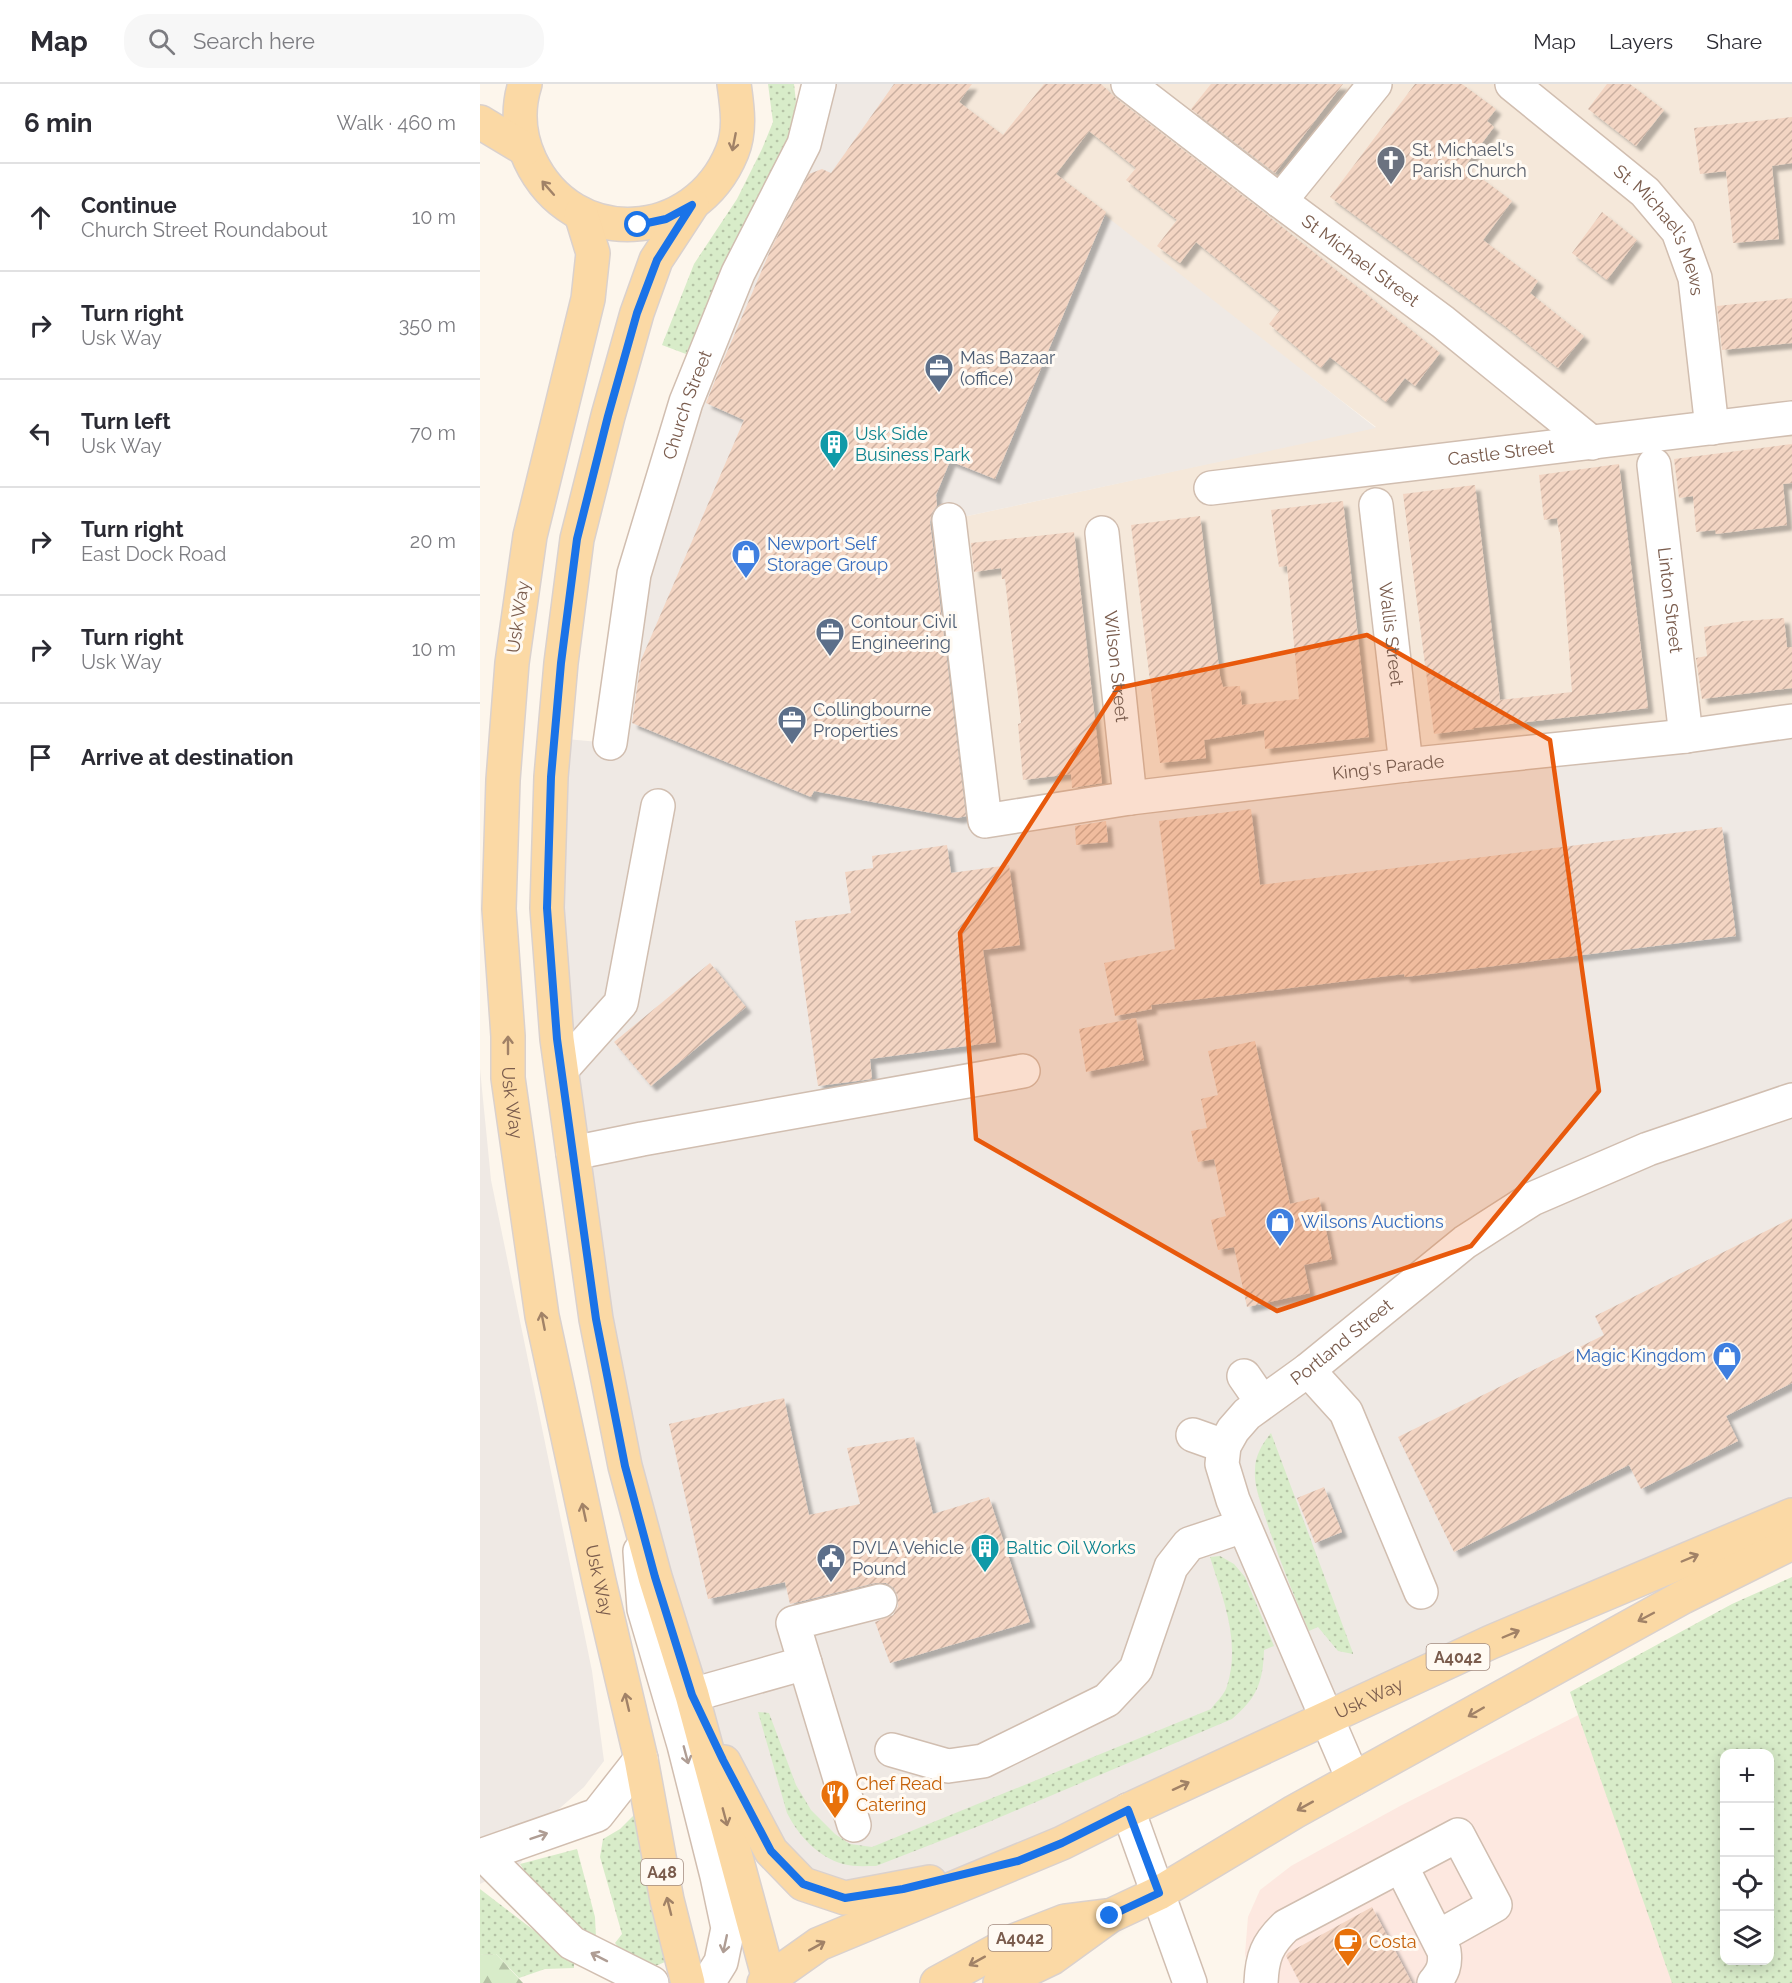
<!DOCTYPE html>
<html lang="en">
<head>
<meta charset="utf-8">
<style>
	body { margin:0; font-family:Raleway,sans-serif; background:#f7f7f7; color:#2b2b33 }
	.controls { position:absolute; right:18px; bottom:18px; display:grid; overflow:hidden; border-radius:12px; box-shadow:0 3px 15px #0003 }
	.controls button { width:54px; height:54px; display:grid; place-items:center; padding:0; border:0; border-bottom:2px solid #e1e1e2; background:#fff; color:#2b2b33; font:30px sans-serif }
	.stop { position:absolute; width:18px; height:18px; margin:-14px; border:4px solid #1a73e8; border-radius:50%; background:#fff }
	.stop.end { background:#1a73e8; border-color:#fff; box-shadow:0 2px 6px #0008 }
	.list { margin:0; padding:0; list-style:none }
	h2 { display:flex; justify-content:space-between; align-items:center; height:78px; margin:0; padding:0 24px; font-size:26px }
	h2 small { font-size:20px; font-weight:400; color:#7c7c81 }
	.list li { display:grid; grid-template-columns:39px 1fr auto; gap:18px; align-items:center; box-sizing:border-box; height:108px; padding:0 24px; border-top:2px solid #e1e1e2 }
	.list b { display:block; font-size:22px; white-space:nowrap }
	.list p { margin:0; font-size:20px; white-space:nowrap; color:#7c7c81 }
	.list em { font-size:20px; font-style:normal; color:#7c7c81 }
	.icon { flex:none; width:33px; height:33px; fill:none; stroke:currentColor; stroke-width:2; stroke-linecap:round; stroke-linejoin:round }
	.map { position:relative; flex:none; width:1312px; height:1899px; overflow:hidden }
	header { display:flex; align-items:center; gap:36px; box-sizing:border-box; height:84px; padding:0 30px; background:#fff; border-bottom:2px solid #e1e1e2 }
	header strong { font-size:28px }
	nav { display:flex; gap:33px; margin-inline-start:auto; font-size:21px }
	.search { width:420px; height:54px; background:#f7f7f7; display:flex; align-items:center; gap:15px; box-sizing:border-box; padding:0 21px; border-radius:24px; color:#7c7c81; font-size:22px }
	main { display:flex }
	aside { flex:1; background:#fff }
	.map>svg:first-child { display:block }
	.residential { fill:#f5e8da }
	.commercial { fill:#fde8e0 }
	.industrial { fill:#efe9e4 }
	.grass { fill:url(#grass-dots); fill-rule:evenodd }
	.forest { fill:url(#forest-firs) }
	.building { fill:url(#building-hatch); filter:url(#shadow) }
	.lines { fill:none; stroke-linecap:round; stroke-linejoin:round }
	.minor-casing { stroke:#d1beb0; stroke-width:36 }
	.major-casing { stroke:#dad1cd; stroke-width:36 }
	.minor { stroke:#fff; stroke-width:33 }
	.major { stroke:#fbd9a5; stroke-width:33 }
	.oneway { stroke:#a18267 }
	.oneway2 { stroke:#af9d94 }
	.route { stroke:#1a73e8; stroke-width:8 }
	.marked { fill:#e8590c; fill-opacity:0.2; stroke:#e8590c; stroke-width:4.5; stroke-linejoin:round }
	.labels { text-anchor:middle; stroke-width:6; stroke-linejoin:round; paint-order:stroke }
	.shield { fill:#fffaf3; stroke:#a28b7f; stroke-width:1.5 }
	.shield-label { font-size:16px; font-weight:bold; fill:#7a5c4d }
	.worship-label { font-size:18px; fill:#5b616d; stroke:#fffaf3; text-anchor:start }
	.street-label { font-size:18px; fill:#7a5c4d; stroke:#fffaf3 }
	.service-label { font-size:18px; fill:#4e5e75; stroke:#fffaf3; text-anchor:start }
	.culture-label { font-size:18px; fill:#0d838f; stroke:#fffaf3; text-anchor:start }
	.shop-label { font-size:18px; fill:#366cbe; stroke:#fffaf3; text-anchor:start }
	.food-label { font-size:18px; fill:#c56008; stroke:#fffaf3; text-anchor:start }
</style>
</head>
<body>
<header>
<strong>Map</strong>
<div class="search"><svg class="icon" aria-label="search" viewBox="0 0 24 24"><circle cx="10" cy="10" r="6"/><path d="M15 15l6 6"/></svg>Search here</div>
<nav><a>Map</a><a>Layers</a><a>Share</a></nav>
</header>
<main>
<aside>
<h2>6 min<small>Walk · 460 m</small></h2>
<ul class="list">
<li><svg class="icon" aria-label="ahead" viewBox="0 0 24 24"><path d="M12 20V5M6 11l6-6 6 6"/></svg><div><b>Continue</b><p>Church Street Roundabout</p></div><em>10 m</em></li>
<li><svg class="icon" aria-label="right" viewBox="0 0 24 24"><path d="M7 20v-9h11M14 6l5 5-5 5"/></svg><div><b>Turn right</b><p>Usk Way</p></div><em>350 m</em></li>
<li><svg class="icon" aria-label="left" viewBox="0 0 24 24"><path d="M17 20v-9H6M10 6l-5 5 5 5"/></svg><div><b>Turn left</b><p>Usk Way</p></div><em>70 m</em></li>
<li><svg class="icon" aria-label="right" viewBox="0 0 24 24"><path d="M7 20v-9h11M14 6l5 5-5 5"/></svg><div><b>Turn right</b><p>East Dock Road</p></div><em>20 m</em></li>
<li><svg class="icon" aria-label="right" viewBox="0 0 24 24"><path d="M7 20v-9h11M14 6l5 5-5 5"/></svg><div><b>Turn right</b><p>Usk Way</p></div><em>10 m</em></li>
<li><svg class="icon" aria-label="arrive" viewBox="0 0 24 24"><path d="M6 21V4h12l-3 4 3 4H6"/></svg><div><b>Arrive at destination</b></div></li>
</ul>
</aside>
<div class="map">
<svg width="1312" height="1899" viewBox="0 0 1312 1899">
	<defs>
		<pattern id="grass-dots" width="8" height="8" patternUnits="userSpaceOnUse" patternTransform="scale(1.5)"><rect width="8" height="8" fill="#d8ecc9"/><path d="M2 2h.1M6 6h.1" fill="none" stroke="#b4c2a5" stroke-width="1.8" stroke-linecap="round"/></pattern>
		<pattern id="forest-firs" width="22" height="20" patternUnits="userSpaceOnUse" patternTransform="scale(1.5)"><rect width="22" height="20" fill="#d8ecc9"/><path d="M5 1l3.5 6h-7zM16 11l3.5 6h-7z" fill="#b4c2a5"/></pattern>
		<pattern id="building-hatch" width="6" height="6" patternUnits="userSpaceOnUse" patternTransform="scale(1.5)"><rect width="6" height="6" fill="#f3d5c3"/><path d="M-1 1l2-2M0 6l6-6M5 7l2-2" fill="none" stroke="#cab0a1"/></pattern>
		<filter id="shadow"><feDropShadow dx="5.5" dy="5.5" stdDeviation="1.5" flood-color="#0004"/></filter>
	</defs>
	<rect width="100%" height="100%" fill="#fdf6ec"/>
	<path class="residential" d="M446,0H1312V637L505,737L469,436L896,343Z"/>
	<path class="commercial" d="M1118,1621L1220,1899H771L765,1870L768,1833L780,1806L811,1782L920,1722Z"/>
	<path class="industrial" d="M339,0H446L487,26L626,132L896,344L469,436L505,737L1312,637V1431L648,1726L423,1805L323,1800L243,1676L175,1493L82,985L75,654L130,659L154,490Z
		M0,985L11,1096L112,1587L124,1677L104,1703L72,1731L40,1780L0,1800Z"/>
	<path class="grass" d="M288,0H314L316,18L305,79L247,178L206,270L182,261L214,180L257,115L282,65L293,38Z
		M791,1349L873,1569V1570L858,1567L838,1543L829,1547C812,1507 796,1468 783,1426C779,1413 774,1400 775,1386C775,1372 782,1360 791,1349Z
		M740,1472L754,1480L765,1493L794,1562L784,1566C783,1598 777,1614 752,1635L504,1740L396,1782C385,1782 374,1783 363,1780C338,1773 318,1751 307,1729L278,1628L289,1629L316,1701L331,1726L355,1750L370,1760L392,1763L731,1625C736,1618 745,1610 747,1602C761,1558 743,1515 730,1473Z
		M1312,1493V1899H1192L1090,1608L1252,1520ZM1244,1670H1290V1876H1244Z
		M154,1731L185,1878L173,1883L139,1864L135,1859L142,1850L120,1773L123,1755L140,1745Z
		M97,1765L115,1833L116,1854C86,1835 59,1810 40,1780Z
		M0,1805L94,1877V1884L65,1885L39,1894L16,1870L0,1871Z"/>
	<path class="forest" d="M16,1870L43,1899H0V1871Z"/>
	<path class="building" d="M414,0H492L479,18L523,51L564,0H621L637,15L772,119L960,269L935,302L925,294L906,318L850,273L841,284L789,240L800,226L716,158L700,179L677,162L697,136L646,96L656,84L609,47L576,90L626,128L515,395L470,377L456,411L457,421L452,429L450,438L486,732L478,734L334,707L331,713L152,639L161,576L264,336L226,319L238,289L290,167L329,90L342,85L351,89Z
		M731,0H863L795,89L711,25Z
		M935,0H982L1016,25L1007,37L1014,43L985,82L1032,117L1003,156L1058,197L1050,209L1104,252L1078,284L1025,242L850,113Z
		M1127,0H1150L1184,26L1156,62L1108,25Z
		M1312,33V79L1292,82L1299,155L1253,159L1246,87L1220,90L1214,44Z
		M1122,128L1157,156L1127,196L1092,169Z
		M1312,214V259L1242,266L1237,222Z
		M1312,360V399L1303,400L1307,441L1236,450L1235,446L1216,448L1213,412L1199,414L1194,375Z
		M1139,380L1168,624L994,644V645L954,650L923,410L995,401L1020,616L1092,608L1080,448H1079L1077,434L1064,436L1059,391Z
		M863,417L889,653L785,665L784,646L724,656L726,674L680,679L651,441L720,432L740,592L743,603L760,602L762,621L819,615L807,482L799,483L791,426Z
		M594,448L622,699L592,704L591,690L543,696L538,640L541,639L525,495H522L521,484L494,488L491,459Z
		M1304,534L1307,563H1312V604L1222,615L1216,574L1227,572L1224,543L1264,537Z
		M771,725L780,801L1242,743L1256,852L925,893L924,890L671,921L672,925L635,932L624,879L695,865L679,737Z
		M626,737L628,758L596,761L595,742Z
		M467,761L471,789L529,781L540,861L503,866L516,958L390,975L392,995L338,1002L315,837L371,829L365,788L393,784L392,772Z
		M230,879L266,923L171,1002L134,958Z
		M656,934L664,976L606,988L599,945Z
		M775,957L810,1120L839,1113L852,1175L824,1181L830,1209L767,1223L754,1163L738,1166L731,1136L746,1132L734,1075L718,1078L711,1047L727,1044L721,1015L738,1011L728,967Z
		M1312,1134V1299L1246,1332L1258,1357L1161,1405L1149,1381L974,1468L918,1353L1124,1251L1115,1232Z
		M304,1314L329,1431L380,1420L367,1364L434,1353L453,1430L509,1413L550,1538L410,1579L395,1538L413,1531L418,1522V1513L414,1504L406,1499H395L310,1520L305,1498L228,1515L189,1340Z
		M844,1403L862,1448L835,1459L817,1414Z
		M892,1823L932,1899H820L806,1872L808,1869Z"/>
	<g class="lines">
		<g class="minor-casing">
			<g id="minor">
				<path id="s1" d="M648,0L800,117L963,238L1112,359"/>
				<path id="s2" d="M1032,0L1165,108L1198,147L1215,194L1232,344"/>
				<path d="M800,117L895,0"/>
				<path id="s3" d="M1174,381L1206,652"/>
				<path id="s4" d="M731,404L1312,334"/>
				<path id="s5" d="M896,421L926,681"/>
				<path id="s6" d="M469,436L505,737L650,714L926,681L1206,652L1312,637"/>
				<path id="s7" d="M622,449L650,714"/>
				<path id="s8" d="M130,659L154,490L206,318L258,189L324,60L339,0"/>
				<path d="M82,985L141,919L178,722"/>
				<path d="M93,1069L162,1055L543,987"/>
				<path d="M828,1286L866,1328L941,1508"/>
				<path d="M764,1292L782,1318"/>
				<path d="M713,1351L744,1362"/>
				<path d="M160,1467L164,1525L204,1661L237,1792L248,1844L241,1878L228,1899"/>
				<path d="M325,1579L374,1741"/>
				<path d="M212,1611L325,1579L313,1539L400,1517"/>
				<path d="M412,1666L468,1682L503,1677L627,1616L656,1585L691,1483L709,1460L763,1442"/>
				<path id="s9" d="M873,1695L753,1416L742,1380L744,1362L753,1346L767,1330L828,1286L985,1158L1052,1115L1168,1065L1312,1016"/>
				<path d="M648,1726L710,1899"/>
				<path d="M4,1771L92,1859L172,1899"/>
				<path d="M0,1772L117,1731L161,1675"/>
				<path d="M921,1782L964,1867C966,1881 963,1888 954,1899"/>
				<path d="M781,1899C782,1873 787,1860 806,1842L978,1751L1015,1821L958,1853"/>
			</g>
		</g>
		<g class="major-casing">
			<g id="major">
				<path d="M45,0C37,25 39,52 50,76C93,167 215,159 252,68C261,46 257,22 254,0"/>
				<path d="M0,38L45,65"/>
				<path d="M212,121L176,176L157,229L128,332L97,455L81,579L71,693L67,824L77,955L116,1235L145,1382L175,1493L212,1611L290,1899"/>
				<path id="s10" d="M101,130L113,169L108,215L50,452L32,579L23,696L19,825L28,952V994L62,1232L119,1497L161,1675L187,1816L208,1899"/>
				<path d="M244,1678L291,1767L323,1800L365,1814L450,1798"/>
				<path id="s11" d="M284,1899L339,1860L582,1759L648,1726L1011,1558L1312,1431"/>
				<path d="M457,1899L536,1856L585,1837L625,1832"/>
				<path d="M520,1899L572,1874L630,1832L679,1809L814,1728L1203,1513L1312,1459"/>
			</g>
		</g>
		<use href="#minor" class="minor"/>
		<use href="#major" class="major"/>
	</g>
	<defs><path id="oneway-shaft" d="M-6 0H5M1.5-3L5.5 0L1.5 3" fill="none" stroke-width="1.6" stroke-linecap="round" stroke-linejoin="round" transform="scale(1.5)"/></defs>
	<g class="oneway">
		<use href="#oneway-shaft" transform="translate(254 58) rotate(101)"/>
		<use href="#oneway-shaft" transform="translate(68 104) rotate(-131)"/>
		<use href="#oneway-shaft" transform="translate(28 961) rotate(-90)"/>
		<use href="#oneway-shaft" transform="translate(63 1237) rotate(-101)"/>
		<use href="#oneway-shaft" transform="translate(104 1428) rotate(-102)"/>
		<use href="#oneway-shaft" transform="translate(1210 1474) rotate(-23)"/>
		<use href="#oneway-shaft" transform="translate(1166 1533) rotate(152)"/>
		<use href="#oneway-shaft" transform="translate(1031 1550) rotate(-23)"/>
		<use href="#oneway-shaft" transform="translate(147 1618) rotate(-103)"/>
		<use href="#oneway-shaft" transform="translate(996 1628) rotate(150)"/>
		<use href="#oneway-shaft" transform="translate(701 1702) rotate(-25)"/>
		<use href="#oneway-shaft" transform="translate(825 1722) rotate(151)"/>
		<use href="#oneway-shaft" transform="translate(245 1733) rotate(75)"/>
		<use href="#oneway-shaft" transform="translate(189 1822) rotate(-104)"/>
		<use href="#oneway-shaft" transform="translate(337 1862) rotate(-29)"/>
		<use href="#oneway-shaft" transform="translate(497 1877) rotate(151)"/>
	</g>
	<g class="oneway2">
		<use href="#oneway-shaft" transform="translate(206 1671) rotate(75)"/>
		<use href="#oneway-shaft" transform="translate(59 1752) rotate(-19)"/>
		<use href="#oneway-shaft" transform="translate(245 1860) rotate(102)"/>
		<use href="#oneway-shaft" transform="translate(119 1873) rotate(-153)"/>
	</g>
	<g class="lines">
		<path class="route" d="M158,141L186,135L212,121L177,176L157,229L128,332L97,455L81,579L71,693L67,824L77,955L116,1235L145,1382L175,1493L212,1611L243,1676L291,1767L323,1800L365,1814L423,1805L538,1777L582,1759L648,1726L679,1809L630,1832"/>
	</g>
	<path class="marked" d="M887,551L1070,656L1119,1007L991,1162L797,1227L496,1055L480,849L638,604Z"/>
	<defs>
		<g id="church-pin" transform="scale(1.5)"><path d="M0 17L-7.5 6A9.5 9.5 0 1 1 7.5 6Z" fill="#6b7280" stroke="#fffaf3"/><path d="M-1.2-6h2.4v3.5h3.3v2.4h-3.3V6h-2.4V-.1h-3.3v-2.4h3.3Z" fill="#fff"/></g>
		<g id="office-pin" transform="scale(1.5)"><path d="M0 17L-7.5 6A9.5 9.5 0 1 1 7.5 6Z" fill="#5c6f8a" stroke="#fffaf3"/><path d="M-6-3h4V-5.5h4V-3h4V5H-6ZM-1-4.5V-3h2v-1.5ZM-6 0V1H6V0Z" fill="#fff"/></g>
		<g id="building-pin" transform="scale(1.5)"><path d="M0 17L-7.5 6A9.5 9.5 0 1 1 7.5 6Z" fill="#0f9aa8" stroke="#fffaf3"/><path d="M-4-6H4V6H1V3H-1V6H-4ZM-2.5-4.3h1.7v1.8h-1.7ZM.8-4.3h1.7v1.8H.8ZM-2.5-1h1.7V.8h-1.7ZM.8-1h1.7V.8H.8Z" fill="#fff"/></g>
		<g id="shop-pin" transform="scale(1.5)"><path d="M0 17L-7.5 6A9.5 9.5 0 1 1 7.5 6Z" fill="#3f7fe0" stroke="#fffaf3"/><path d="M-5-2.5h2.3a2.7 3.5 0 0 1 5.4 0H5L5.5 6h-11ZM-1.5-2.5h3a1.5 2.3 0 0 0-3 0Z" fill="#fff"/></g>
		<g id="civic-pin" transform="scale(1.5)"><path d="M0 17L-7.5 6A9.5 9.5 0 1 1 7.5 6Z" fill="#5c6f8a" stroke="#fffaf3"/><path d="M-.6-6.5H3V-4.5H.6V-3L4-1V1h2V6H-6V1h2V-1L-.6-3ZM-1.2 2.5V6h2.4V2.5Z" fill="#fff"/></g>
		<g id="restaurant-pin" transform="scale(1.5)"><path d="M0 17L-7.5 6A9.5 9.5 0 1 1 7.5 6Z" fill="#e8710a" stroke="#fffaf3"/><path d="M-5-6h1v4h1v-4h1v4h1v-4h1v5L-1.5 .5V6h-2V.5L-5-1ZM5-6V6H3V1.5H1.5Q1.5-4 5-6Z" fill="#fff"/></g>
		<g id="cafe-pin" transform="scale(1.5)"><path d="M0 17L-7.5 6A9.5 9.5 0 1 1 7.5 6Z" fill="#e8710a" stroke="#fffaf3"/><path d="M-5.5-4.5H6V0H3Q3 3.5 0 3.5H-2.5Q-5.5 3.5-5.5 0ZM3-3.2v2h1.7v-2ZM-6 4.5H4V6H-6Z" fill="#fff"/></g>
	</defs>
	<g fill-rule="evenodd">
		<use href="#church-pin" x="911" y="76"/>
		<use href="#office-pin" x="459" y="284"/>
		<use href="#building-pin" x="354" y="360"/>
		<use href="#shop-pin" x="266" y="470"/>
		<use href="#office-pin" x="350" y="548"/>
		<use href="#office-pin" x="312" y="636"/>
		<use href="#shop-pin" x="800" y="1138"/>
		<use href="#shop-pin" x="1247" y="1272"/>
		<use href="#building-pin" x="505" y="1464"/>
		<use href="#civic-pin" x="351" y="1474"/>
		<use href="#restaurant-pin" x="355" y="1710"/>
		<use href="#cafe-pin" x="868" y="1858"/>
	</g>
	<g class="labels">
		<g class="shield">
			<rect x="946.5" y="1560" width="63" height="26" rx="4.5"/>
			<rect x="161" y="1775" width="42" height="26" rx="4.5"/>
			<rect x="508.5" y="1841" width="63" height="26" rx="4.5"/>
		</g>
		<g class="shield-label">
			<text x="978" y="1579">A4042</text>
			<text x="182" y="1794">A48</text>
			<text x="540" y="1860">A4042</text>
		</g>
		<g class="worship-label">
			<text x="932" y="72">St. Michael's<tspan x="932" dy="21">Parish Church</tspan></text>
		</g>
		<g class="street-label">
			<text dy="6" stroke="none"><textPath href="#s2" startOffset="212">St. Michael's Mews</textPath></text>
			<text dy="6" stroke="none"><textPath href="#s1" startOffset="292">St Michael Street</textPath></text>
			<text dy="6" stroke="none"><textPath href="#s8" startOffset="348">Church Street</textPath></text>
			<text dy="6" stroke="none"><textPath href="#s4" startOffset="292">Castle Street</textPath></text>
			<text dy="6" stroke="none"><textPath href="#s3" startOffset="136">Linton Street</textPath></text>
			<text transform="translate(38 533) rotate(-82)" y="6">Usk Way</text>
			<text dy="6" stroke="none"><textPath href="#s5" startOffset="130">Wallis Street</textPath></text>
			<text dy="6" stroke="none"><textPath href="#s7" startOffset="134">Wilson Street</textPath></text>
			<text dy="6" stroke="none"><textPath href="#s6" startOffset="710">King's Parade</textPath></text>
			<text dy="6" stroke="none"><textPath href="#s10" startOffset="900">Usk Way</textPath></text>
			<text dy="6" stroke="none"><textPath href="#s9" startOffset="518">Portland Street</textPath></text>
			<text dy="6" stroke="none"><textPath href="#s10" startOffset="1386">Usk Way</textPath></text>
			<text dy="6" stroke="none"><textPath href="#s11" startOffset="670">Usk Way</textPath></text>
		</g>
		<g class="service-label">
			<text x="480" y="280">Mas Bazaar<tspan x="480" dy="21">(office)</tspan></text>
			<text x="371" y="544">Contour Civil<tspan x="371" dy="21">Engineering</tspan></text>
			<text x="333" y="632">Collingbourne<tspan x="333" dy="21">Properties</tspan></text>
			<text x="372" y="1470">DVLA Vehicle<tspan x="372" dy="21">Pound</tspan></text>
		</g>
		<g class="culture-label">
			<text x="375" y="356">Usk Side<tspan x="375" dy="21">Business Park</tspan></text>
			<text x="526" y="1470">Baltic Oil Works</text>
		</g>
		<g class="shop-label">
			<text x="287" y="466">Newport Self<tspan x="287" dy="21">Storage Group</tspan></text>
			<text x="821" y="1144">Wilsons Auctions</text>
			<text x="1226" y="1278" text-anchor="end">Magic Kingdom</text>
		</g>
		<g class="food-label">
			<text x="376" y="1706">Chef Read<tspan x="376" dy="21">Catering</tspan></text>
			<text x="889" y="1864">Costa</text>
		</g>
	</g>
</svg>
<div class="controls">
<button>+</button>
<button>−</button>
<button><svg class="icon" aria-label="locate" viewBox="0 0 24 24"><circle cx="12" cy="12" r="6"/><path d="M12 2v4M12 18v4M2 12h4M18 12h4"/></svg></button>
<button><svg class="icon" aria-label="layers" viewBox="0 0 24 24"><path d="M12 4l9 5-9 5-9-5zM3 14l9 5 9-5"/></svg></button>
</div>
<div class="stop" style="left:158px;top:141px"></div>
<div class="stop end" style="left:630px;top:1832px"></div>
</div>
</main>
</body>
</html>
